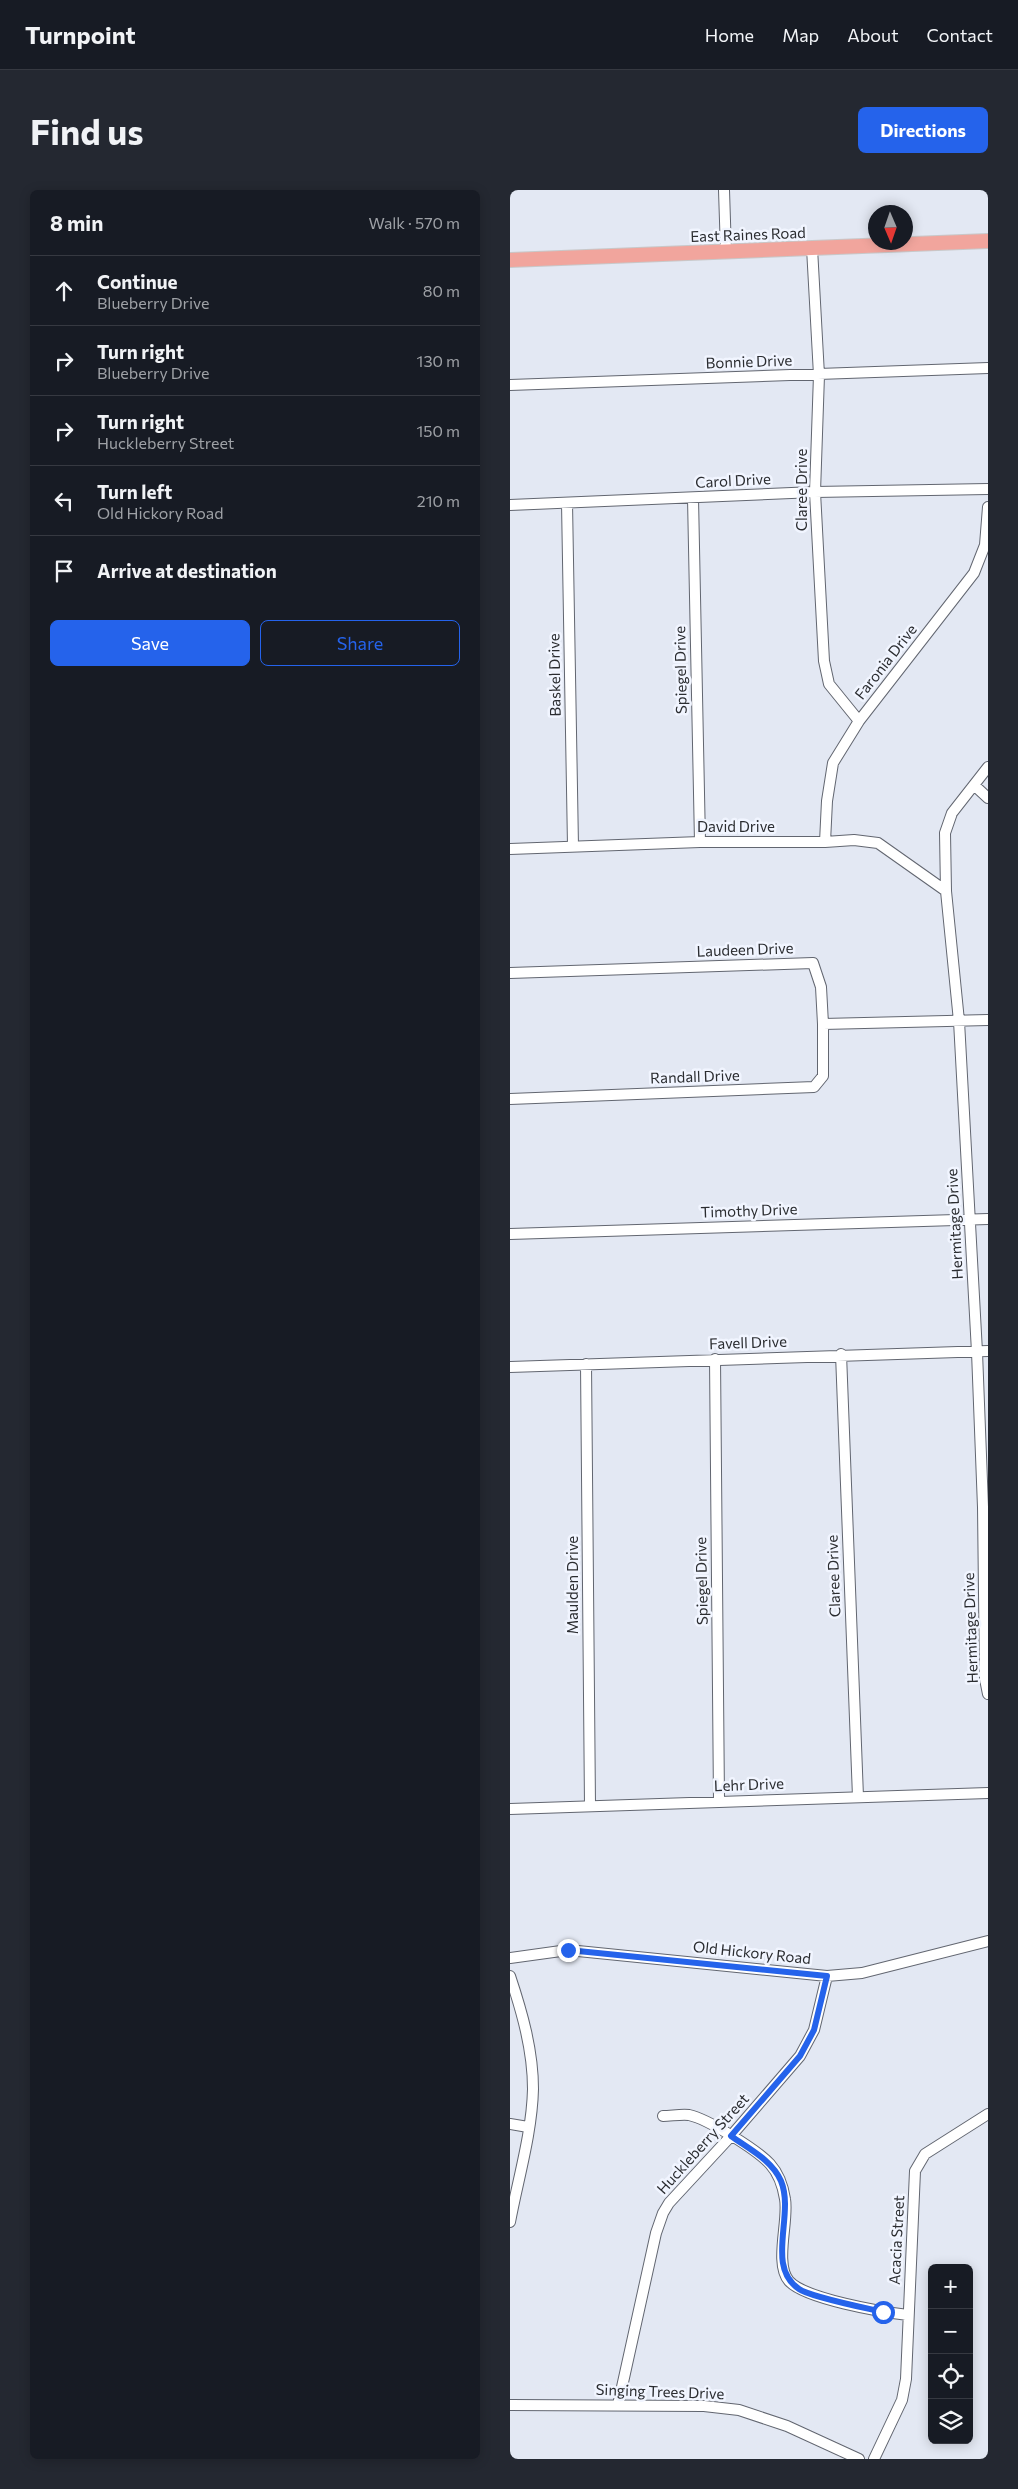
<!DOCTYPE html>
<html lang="en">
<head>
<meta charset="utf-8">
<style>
	body { margin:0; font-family:Commissioner,sans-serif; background:#242831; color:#f1f3f6 }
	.controls { position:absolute; right:15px; bottom:15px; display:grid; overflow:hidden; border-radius:8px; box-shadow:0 2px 12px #0003 }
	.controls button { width:45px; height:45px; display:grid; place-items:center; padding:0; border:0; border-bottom:1px solid #363941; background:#171b24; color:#f1f3f6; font:25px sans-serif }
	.compass { position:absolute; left:358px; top:15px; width:45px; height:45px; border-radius:50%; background:#171b24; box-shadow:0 2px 12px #0003; rotate:178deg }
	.stop { position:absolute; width:15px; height:15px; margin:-11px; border:4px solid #2563eb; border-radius:50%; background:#fff }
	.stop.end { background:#2563eb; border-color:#fff; box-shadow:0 1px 5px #0008 }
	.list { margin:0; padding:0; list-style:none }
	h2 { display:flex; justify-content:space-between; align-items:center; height:65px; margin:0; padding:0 20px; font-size:21px }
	h2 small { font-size:16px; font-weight:400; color:#9ea1a6 }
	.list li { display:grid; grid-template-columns:32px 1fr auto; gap:15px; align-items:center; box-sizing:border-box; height:70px; padding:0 20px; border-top:1px solid #363941 }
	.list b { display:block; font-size:19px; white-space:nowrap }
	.list p { margin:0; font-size:16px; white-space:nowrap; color:#9ea1a6 }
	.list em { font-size:16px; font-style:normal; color:#9ea1a6 }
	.actions { display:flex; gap:10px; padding:15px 20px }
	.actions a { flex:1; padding:11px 0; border:1px solid #2563eb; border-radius:8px; text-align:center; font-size:18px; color:#2563eb }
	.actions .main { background:#2563eb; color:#fff }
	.icon { flex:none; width:28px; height:28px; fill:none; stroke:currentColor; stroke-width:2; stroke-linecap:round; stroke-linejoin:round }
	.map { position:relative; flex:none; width:478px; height:2269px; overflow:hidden; border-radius:8px }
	header { display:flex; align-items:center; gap:30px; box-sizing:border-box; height:70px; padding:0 25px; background:#171b24; border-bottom:1px solid #363941 }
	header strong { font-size:24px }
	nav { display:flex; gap:28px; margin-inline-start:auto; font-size:18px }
	.intro { display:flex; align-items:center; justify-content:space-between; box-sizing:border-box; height:120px; padding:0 30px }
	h1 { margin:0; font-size:35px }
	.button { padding:12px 22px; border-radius:8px; background:#2563eb; color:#fff; font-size:18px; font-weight:700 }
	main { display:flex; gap:30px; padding:0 30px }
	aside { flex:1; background:#171b24; border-radius:8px; box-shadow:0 2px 12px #0003 }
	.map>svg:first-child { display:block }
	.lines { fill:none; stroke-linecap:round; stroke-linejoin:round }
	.minor-casing { stroke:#626670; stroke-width:12 }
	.major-casing { stroke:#c8c8c9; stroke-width:16 }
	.minor { stroke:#fff; stroke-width:10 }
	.major { stroke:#f1a59d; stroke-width:14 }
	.route { stroke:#2563eb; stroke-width:6 }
	.labels { text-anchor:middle; stroke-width:5; stroke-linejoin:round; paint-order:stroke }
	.street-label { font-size:15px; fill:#2b2d31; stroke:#f1f5ff }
</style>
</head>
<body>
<header>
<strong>Turnpoint</strong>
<nav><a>Home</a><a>Map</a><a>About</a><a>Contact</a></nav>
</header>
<div class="intro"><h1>Find us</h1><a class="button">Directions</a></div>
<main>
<aside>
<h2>8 min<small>Walk · 570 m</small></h2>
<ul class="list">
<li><svg class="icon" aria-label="ahead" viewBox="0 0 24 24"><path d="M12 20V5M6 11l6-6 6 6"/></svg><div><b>Continue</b><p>Blueberry Drive</p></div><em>80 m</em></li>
<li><svg class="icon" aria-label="right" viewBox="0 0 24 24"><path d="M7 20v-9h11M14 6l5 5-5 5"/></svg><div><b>Turn right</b><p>Blueberry Drive</p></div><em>130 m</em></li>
<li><svg class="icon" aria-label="right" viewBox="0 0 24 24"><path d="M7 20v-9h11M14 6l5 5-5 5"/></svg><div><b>Turn right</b><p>Huckleberry Street</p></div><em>150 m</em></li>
<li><svg class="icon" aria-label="left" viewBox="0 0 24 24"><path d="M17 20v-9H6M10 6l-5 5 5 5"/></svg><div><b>Turn left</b><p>Old Hickory Road</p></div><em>210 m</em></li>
<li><svg class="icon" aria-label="arrive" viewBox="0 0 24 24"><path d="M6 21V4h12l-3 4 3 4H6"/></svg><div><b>Arrive at destination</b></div></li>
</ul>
<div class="actions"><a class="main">Save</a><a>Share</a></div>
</aside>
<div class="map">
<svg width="478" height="2269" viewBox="0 0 478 2269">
	<rect width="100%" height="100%" fill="#e3e8f3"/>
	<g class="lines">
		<g class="minor-casing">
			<path id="minor" d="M214,0L216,62
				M302,58L309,185L305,302L314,471L319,494L349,531
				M0,195L478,178
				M183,308L190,652
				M57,313L63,656
				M0,315L305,302L478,299
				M478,577L442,623L435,643L436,701L449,831L467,1162L473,1317L475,1489L478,1504
				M464,595L478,608
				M315,652L317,611L323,573L349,531L464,383L475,355L478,317
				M0,659L190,652H315L344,650L368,653L436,701
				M0,783L303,773L311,797L313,834V886L304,897L0,909
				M313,834L478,830
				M0,1044L478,1029
				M331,1164L348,1607
				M205,1169L209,1611
				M76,1174L80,1616
				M0,1177L478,1161
				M0,1619L478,1603
				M0,1768L58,1760L317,1786L352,1783L478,1751
				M0,1786C12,1822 23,1860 23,1899C22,1943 8,1989 0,2032
				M153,1926C161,1926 171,1924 179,1925C198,1929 247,1960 260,1974C269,1984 273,1996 275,2009C279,2030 264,2074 279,2091C295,2109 372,2122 398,2125
				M0,1934L18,1937
				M0,2215L194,2216L229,2220L277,2236L349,2269
				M108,2215L146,2043L153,2023L159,2013L221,1946L290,1866L304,1840L317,1786
				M364,2269L392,2210L396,2189L405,1981L415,1964L478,1924"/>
		</g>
		<g class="major-casing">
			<path id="major" d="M0,70L478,51"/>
		</g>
		<use href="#minor" class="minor"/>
		<use href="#major" class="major"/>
	</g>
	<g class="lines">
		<path class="route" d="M58,1760L317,1786L304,1840L290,1866L221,1946C239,1959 262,1970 271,1991C285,2025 255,2076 289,2099C300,2107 356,2118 373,2122"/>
	</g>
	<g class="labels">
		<g class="street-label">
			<text transform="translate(238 45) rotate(-2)" y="5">East Raines Road</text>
			<text transform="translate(239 172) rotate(-2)" y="5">Bonnie Drive</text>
			<text transform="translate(223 291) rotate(-3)" y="5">Carol Drive</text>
			<text transform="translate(292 300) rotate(-90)" y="5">Claree Drive</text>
			<text transform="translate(376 472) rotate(-52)" y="5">Faronia Drive</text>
			<text transform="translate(171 480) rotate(-91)" y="5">Spiegel Drive</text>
			<text transform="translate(45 485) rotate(-91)" y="5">Baskel Drive</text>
			<text x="226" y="642">David Drive</text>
			<text transform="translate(235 760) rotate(-2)" y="5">Laudeen Drive</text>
			<text transform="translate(185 887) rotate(-2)" y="5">Randall Drive</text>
			<text transform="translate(239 1021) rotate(-2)" y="5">Timothy Drive</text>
			<text transform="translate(445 1034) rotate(-93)" y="5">Hermitage Drive</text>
			<text transform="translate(238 1153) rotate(-2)" y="5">Favell Drive</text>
			<text transform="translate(324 1386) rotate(-92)" y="5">Claree Drive</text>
			<text transform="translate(192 1391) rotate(-91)" y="5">Spiegel Drive</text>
			<text transform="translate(63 1395) rotate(-90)" y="5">Maulden Drive</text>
			<text transform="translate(461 1438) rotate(-92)" y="5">Hermitage Drive</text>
			<text transform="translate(239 1595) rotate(-2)" y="5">Lehr Drive</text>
			<text transform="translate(242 1763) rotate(6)" y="5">Old Hickory Road</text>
			<text transform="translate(193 1954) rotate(-48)" y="5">Huckleberry Street</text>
			<text transform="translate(387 2050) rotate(-87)" y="5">Acacia Street</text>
			<text transform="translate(150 2202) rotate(2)" y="5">Singing Trees Drive</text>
		</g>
	</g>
</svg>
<div class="controls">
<button>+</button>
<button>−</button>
<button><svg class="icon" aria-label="locate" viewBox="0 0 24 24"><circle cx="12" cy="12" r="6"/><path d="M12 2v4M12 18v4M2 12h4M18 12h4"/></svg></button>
<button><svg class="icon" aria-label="layers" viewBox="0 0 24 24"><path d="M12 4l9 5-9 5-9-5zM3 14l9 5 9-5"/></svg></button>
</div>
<svg class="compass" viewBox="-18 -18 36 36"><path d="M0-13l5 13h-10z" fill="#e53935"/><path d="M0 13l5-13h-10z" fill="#9ea1a6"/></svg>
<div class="stop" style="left:373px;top:2122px"></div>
<div class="stop end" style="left:58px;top:1760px"></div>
</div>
</main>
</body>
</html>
